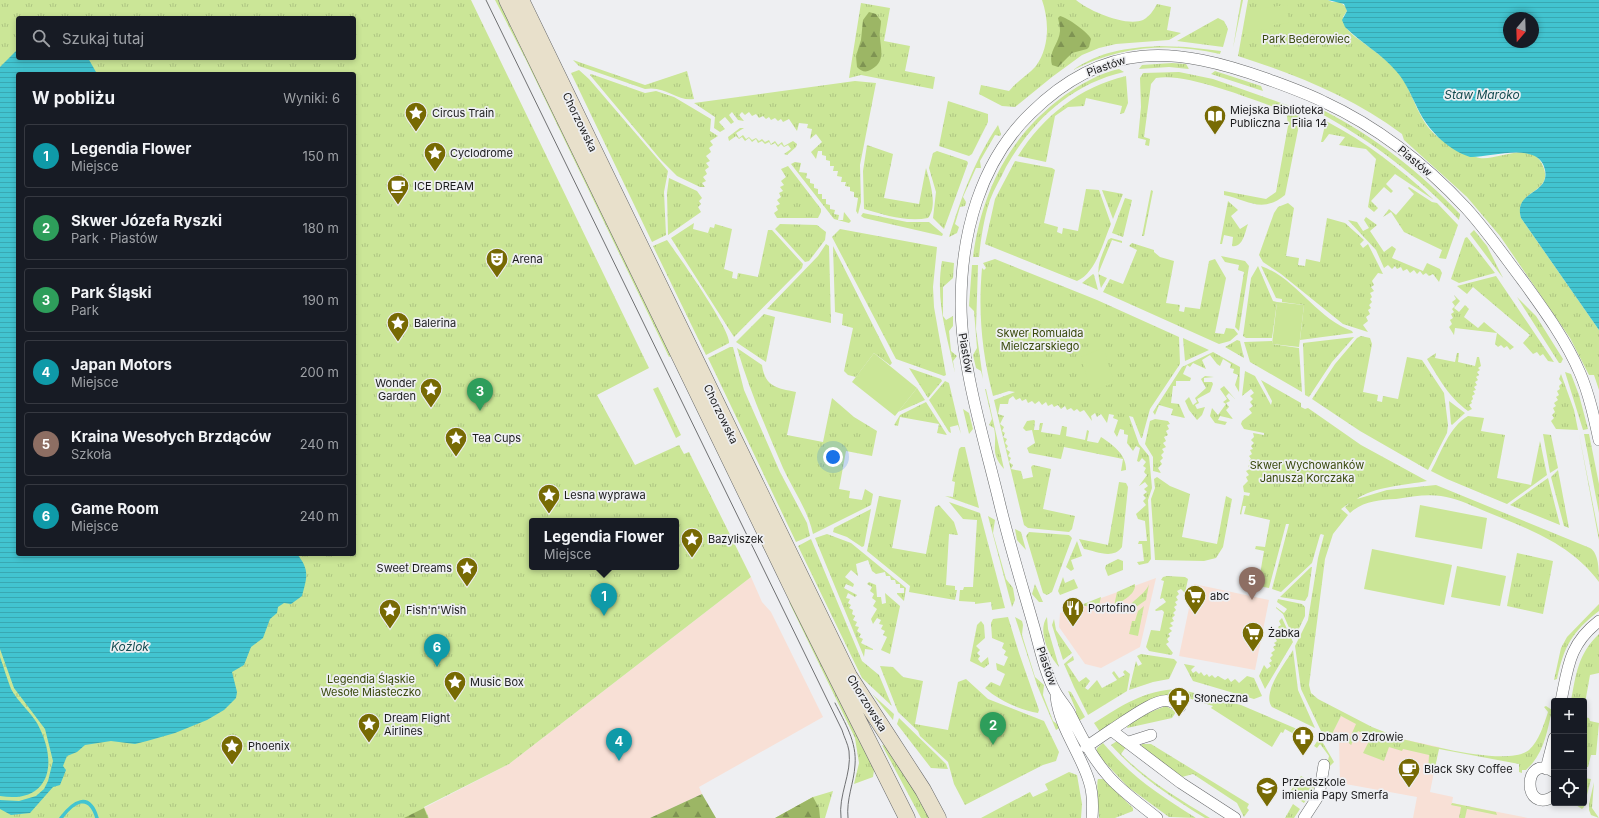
<!DOCTYPE html>
<html lang="pl">
<head>
<meta charset="utf-8">
<style>
	body { margin:0; font-family:Inter,sans-serif; background:#20242c; color:#f1f3f6 }
	.controls { position:absolute; right:12px; bottom:12px; display:grid; overflow:hidden; border-radius:4px; box-shadow:0 2px 6px #0003 }
	.controls button { width:36px; height:36px; display:grid; place-items:center; padding:0; border:0; border-bottom:1px solid #363941; background:#171b24; color:#f1f3f6; font:20px sans-serif }
	.compass { position:absolute; left:1503px; top:12px; width:36px; height:36px; border-radius:50%; background:#171b24; box-shadow:0 2px 6px #0003; rotate:199deg }
	.you { position:absolute; left:833px; top:457px; width:14px; height:14px; margin:-10px; border:3px solid #fff; border-radius:50%; background:#1a73e8; box-shadow:0 0 0 6px #1a73e833 }
	.badge { display:grid; place-items:center; width:26px; height:26px; border-radius:50%; background:#776a03; color:#fff; font-size:13px; font-weight:700 }
	.pin { position:absolute; translate:-50% -33px; filter:drop-shadow(0 1px 2px #0008) }
	.pin::after { content:''; position:absolute; top:21px; width:14px; height:12px; background:inherit; clip-path:polygon(0 0,100% 0,50% 100%) }
	.popup { position:absolute; left:529px; top:518px; width:150px; height:52px; box-sizing:border-box; display:grid; place-content:center; border-radius:4px; background:#171b24; filter:drop-shadow(0 1px 3px #0005); font-size:13px; white-space:nowrap; color:#9ea1a6 }
	.popup b { font-size:15px; color:#f1f3f6 }
	.popup::after { content:''; position:absolute; left:50%; top:100%; margin-left:-8px; border:8px solid transparent; border-top-color:#171b24 }
	.list { margin:0; padding:0; list-style:none }
	h2 { display:flex; justify-content:space-between; align-items:center; height:52px; margin:0; padding:0 16px; font-size:17px }
	h2 small { font-size:13px; font-weight:400; color:#9ea1a6 }
	.list li { display:grid; grid-template-columns:26px 1fr auto; gap:12px; align-items:center; box-sizing:border-box; height:64px; margin:0 8px 8px; padding:0 8px; border:1px solid #363941; border-radius:4px }
	.list b { display:block; font-size:15px; white-space:nowrap }
	.list p { margin:0; font-size:13px; white-space:nowrap; color:#9ea1a6 }
	.list em { font-size:13px; font-style:normal; color:#9ea1a6 }
	.icon { flex:none; width:22px; height:22px; fill:none; stroke:currentColor; stroke-width:2; stroke-linecap:round; stroke-linejoin:round }
	.map { position:relative; flex:none; width:1599px; height:818px; overflow:hidden }
	.search { position:absolute; background:#171b24; box-shadow:0 2px 6px #0003; left:16px; top:16px; width:340px; height:44px; display:flex; align-items:center; gap:10px; box-sizing:border-box; padding:0 14px; border-radius:4px; color:#9ea1a6; font-size:15px }
	.panel { position:absolute; background:#171b24; box-shadow:0 2px 6px #0003; left:16px; top:72px; width:340px; height:484px; border-radius:4px }
	.map>svg:first-child { display:block }
	.commercial { fill:#f8e0d6 }
	.grass { fill:url(#grass-tufts); fill-rule:evenodd }
	.forest { fill:url(#forest-firs) }
	.pitch { fill:#cbe697 }
	.water { fill:url(#water-rules); fill-rule:evenodd }
	.lines { fill:none; stroke-linecap:round; stroke-linejoin:round }
	.stream { stroke:#42c4d0; stroke-width:3.5 }
	.minor-casing { stroke:#66686a; stroke-width:12 }
	.secondary-casing { stroke:#66686a; stroke-width:17 }
	.minor { stroke:#fff; stroke-width:11 }
	.secondary { stroke:#e8e0cb; stroke-width:16 }
	.tram { stroke:#707173; stroke-width:1 }
	.labels { text-anchor:middle; stroke-width:3.5; stroke-linejoin:round; paint-order:stroke }
	.park-label { font-size:11px; fill:#39490c; stroke:#eeeff2 }
	.street-label { font-size:11px; fill:#1b1b1c; stroke:#eeeff2 }
	.poi-label { font-size:11px; fill:#1b1b1c; stroke:#eeeff2; text-anchor:start }
	.water-label { font-size:12px; font-style:italic; fill:#134b50; stroke:#eeeff2 }
</style>
</head>
<body>
<div class="map">
<svg width="1599" height="818" viewBox="0 0 1599 818">
	<defs>
		<pattern id="grass-tufts" width="24" height="20" patternUnits="userSpaceOnUse"><rect width="24" height="20" fill="#cbe697"/><path d="M3 7l-1-3M5 7V3M7 7l1-3M15 17l-1-3M17 17v-4M19 17l1-3" fill="none" stroke="#aec582"/></pattern>
		<pattern id="forest-firs" width="22" height="20" patternUnits="userSpaceOnUse"><rect width="22" height="20" fill="#9cb665"/><path d="M5 1l3.5 6h-7zM16 11l3.5 6h-7z" fill="#7e9352"/></pattern>
		<pattern id="water-rules" width="6" height="5" patternUnits="userSpaceOnUse"><rect width="6" height="5" fill="#42c4d0"/><path d="M0 2.5h6" fill="none" stroke="#39a8b2"/></pattern>
	</defs>
	<rect width="100%" height="100%" fill="#eeeff2"/>
	<path class="commercial" d="M751,577L762,602L771,612L823,717L699,787L702,794L650,818H429L424,808L509,764Z
		M1156,578L1140,647L1101,668L1085,664L1059,627L1060,613Z
		M1194,584L1269,600L1255,670L1179,656Z
		M1341,716L1402,739L1439,747L1430,792L1453,797L1452,803L1528,818H1413L1417,797L1340,783L1339,740L1331,736Z"/>
	<path class="grass" d="M0,0H471L649,368L597,395L635,465L679,445L684,454L689,452L751,577L509,764L424,807L429,818H0ZM18,18H354V58H18ZM18,74H354V554H18ZM532,521H676V567H532Z
		M495,0H499L507,15L673,355L669,357L526,60Z
		M1042,0H1076C1089,11 1126,27 1143,20C1150,16 1153,11 1157,4L1171,7L1167,30L1181,33L1169,40L1116,44L1099,48L1082,55L1052,77L1015,107L1002,106L979,94L981,85L1009,91C1017,81 1028,75 1036,66C1050,47 1049,20 1042,0Z
		M1241,0H1243L1233,48Z
		M1248,0H1328L1332,2H1340L1346,7L1347,11L1343,17C1345,21 1346,28 1349,31C1352,35 1357,38 1361,41C1373,50 1386,59 1396,70C1414,90 1416,120 1438,137C1447,145 1464,152 1476,157C1494,164 1531,137 1543,166C1555,194 1513,189 1521,218L1599,330V390L1594,375H1589L1570,338L1500,236L1467,197L1404,140L1402,134C1352,97 1297,75 1238,56Z
		M861,3L890,8L884,41L910,46L905,71L935,77L933,89L861,75L849,78Z
		M1218,18L1224,21L1228,29L1223,47L1177,41Z
		M1159,46L1186,47L1221,51L1220,54C1170,42 1119,46 1073,70C1101,51 1125,48 1159,46Z
		M573,60L645,85L687,71L694,99C678,102 665,85 645,89L579,66Z
		M1172,63L1186,64L1189,69L1169,67L1139,69L1142,65Z
		M1119,69L1124,72C1071,84 1032,121 1006,167C1001,178 994,189 990,200C984,218 981,238 979,257H973C982,190 1010,135 1065,95C1081,84 1100,73 1119,69Z
		M579,70L589,79L668,171L664,192L666,235L652,242L571,73Z
		M1215,71L1261,86L1263,91L1211,74Z
		M1179,72L1213,79L1298,109L1300,120L1285,195C1262,214 1248,200 1224,195V191L1266,199L1276,192L1288,126L1287,116L1280,109C1251,99 1185,72 1156,78L1151,84L1144,137L1150,139L1149,146L1145,145L1146,140L1138,138L1141,107L1140,78L1143,73Z
		M591,74L645,93L656,91L674,97L711,119L710,131L718,136L710,141L713,145L709,148L711,152L706,156L710,161L706,163L709,167L705,170L707,174L703,177L706,181L702,183L705,187H700L677,176L661,160L590,75Z
		M1126,76L1128,103L1124,113L1120,114L1122,106L1086,98L1084,106L1068,107L1055,116L1046,162L1018,156C1043,116 1080,87 1126,76Z
		M855,81L876,83L860,165L861,202L858,214L856,211L858,198L854,197V192L850,191V187L845,186L846,182H841L842,177L837,176L838,171H833L834,166H830V161L826,160V156L822,155V151H818L816,159L811,152L822,142L816,134L810,139L812,129L807,128L808,124L799,123L797,131L789,119L783,122L781,119L778,121L775,118L771,120L769,117L766,119L763,116L759,118L756,114L752,116L749,112L745,115L742,112L739,115L744,121L738,120L732,112L729,115L734,122L731,124L725,117L719,122L725,129L720,132L714,128L715,117L694,103Z
		M948,101L988,114V122L972,154L969,156L939,146Z
		M1323,110C1375,137 1419,171 1460,214L1459,220C1418,176 1372,141 1318,112Z
		M1326,121C1366,142 1401,169 1434,200L1395,174L1386,184L1393,191L1391,193L1384,187L1371,201L1378,208L1374,212L1368,207L1376,159L1366,149L1339,145L1345,137L1329,134L1323,142H1321Z
		M998,125L1001,134L1000,136L995,135L980,161L981,168H976L963,197L966,202L965,206L960,207L955,224L959,227L957,233L949,237C962,196 974,161 998,125Z
		M740,128H744L736,133L739,138L743,135L746,139L749,137L752,140L756,138L759,141L762,139L765,142L769,140L771,144L775,141L778,145L782,142L784,146L793,141L797,144L796,147L787,155L784,154L791,149L788,145L784,147L781,144L778,147L775,143L771,145L769,142L765,144L762,141L758,143L756,139L752,142L749,138L745,141L742,137L739,139L736,136L729,141L728,137Z
		M867,145L893,154L884,198L919,204L926,168C930,182 938,206 928,218C907,222 884,215 864,209L863,171Z
		M937,151L967,161L968,163L944,229L933,218L936,192L929,168L933,153Z
		M1015,161L1052,168L1055,170L1044,223L1058,227L1057,232L1062,234L1063,228L1078,231L1086,189L1099,190L1111,224C1103,242 1096,273 1077,281L985,244L995,199Z
		M795,162L801,163L799,172L807,173L806,178L810,179V183L814,184V188L818,189V194H822V199H826V204L830,205V209L835,210L834,214L839,215L838,220H843L844,212L851,221L849,223L834,219L791,164Z
		M788,166L821,209V212L818,218H777L774,213L778,210L776,206L780,204L777,200L781,197L779,193L783,191L780,187L784,185L781,181L786,177L781,169Z
		M669,178L697,191L702,198L699,201L701,204L698,207L701,212L668,235L667,193Z
		M1409,187L1432,202L1437,203L1458,225L1446,259L1439,258L1442,250L1404,232L1391,212L1383,217L1389,209L1396,215L1414,194L1408,188Z
		M1102,190L1123,194L1113,219Z
		M1151,190L1153,191L1144,236H1142Z
		M1125,198L1132,200L1123,237L1112,233Z
		M1228,201L1238,210L1231,216L1240,229L1248,224C1245,232 1243,248 1232,246L1233,237L1224,235L1222,244H1220Z
		M1288,203L1294,208L1286,256L1299,258L1298,265L1305,266L1306,259L1320,262L1327,218L1345,223L1364,240L1360,244L1363,248L1368,244L1383,274L1378,273L1372,281L1374,285L1371,287L1374,291L1370,293L1372,297L1370,299L1372,302L1369,305L1371,308L1368,310L1370,314L1366,317L1368,321L1363,325L1368,332L1343,324L1281,274L1263,262L1259,255L1274,213L1278,207Z
		M863,213L907,222H929L943,234L942,236L864,218L861,216Z
		M1366,217L1377,225L1370,231L1384,252L1392,246L1396,249L1392,258L1423,271L1427,263L1440,269L1442,273L1439,282L1433,274L1429,276L1426,273L1423,275L1420,271L1417,274L1414,270L1410,273L1407,269L1403,271L1401,267L1397,269L1395,266L1392,269L1388,265L1384,268L1376,250L1348,220L1357,222L1363,231L1369,228L1364,220Z
		M694,223L693,229L708,233L710,227L714,228L715,224L732,229L724,269L733,272L732,278L737,279L738,273L758,277L768,230H772L803,264L802,268L734,337L671,238Z
		M780,224L817,225L826,232L825,240L809,261L805,262L775,229Z
		M840,229L937,247L933,287L934,307L946,375L944,376L896,359L832,237Z
		M1474,230L1487,246L1503,278L1470,234Z
		M1467,237L1495,273L1459,283L1451,279L1465,238Z
		M1111,238L1122,241V243L1112,240L1098,274L1107,278L1101,288C1095,266 1100,261 1108,240Z
		M667,240C678,255 731,330 729,343L706,355L653,246Z
		M1132,243L1154,250V252L1160,257L1174,261L1166,303L1180,305L1179,311L1184,312L1185,307L1200,309L1209,261L1215,259L1226,278L1215,333L1224,334L1226,328L1234,329L1238,334L1230,341L1219,344L1103,292L1110,279L1123,284L1137,250L1129,246Z
		M826,244L829,246L831,323L767,309L818,256Z
		M833,246L892,363L890,365L874,353L856,377L848,375L844,371L853,328L842,325L843,314L835,312Z
		M1221,256L1245,261L1249,266L1239,331L1235,327L1244,272L1238,270L1239,265L1225,262Z
		M995,259L1097,300L1179,337L1180,364L1150,409L1142,438H1141L1133,417L1129,416L1139,444L1149,456L1152,488L1148,500L1151,559L1148,563L1139,565L1137,562L1144,561L1142,544H1138L1139,541H1147L1145,521L1138,519L1136,514L1146,505L1143,501L1146,498L1143,495L1147,492L1144,489L1148,486L1145,482L1139,486L1147,475L1144,472L1146,468L1143,466L1146,462L1142,458L1139,462L1137,461L1140,448L1136,446L1133,451L1127,443L1128,435L1124,434V430L1120,429L1117,437L1114,432L1118,420L1113,418L1114,415L1109,414L1107,423L1101,414L1097,417L1095,413L1091,416L1092,421L1084,410L1080,412L1077,409L1074,411L1071,408L1067,410L1065,406L1061,409L1058,405L1054,407L1052,404L1048,406L1046,402L1042,405L1039,401L1035,404L1032,401L1028,403L1026,399L1022,401L1020,398L1016,400L1013,396L1009,399L1008,404H1000L998,414L1004,416L1000,424L1004,427L1002,431L1005,433L1003,437L1007,439L1005,443L1008,446L1006,449L1010,452L1008,456L1011,458L1009,462L1013,465L1011,469L1021,471L1023,479L1033,477L1031,467L1033,465L1051,469L1043,509L1075,516L1072,529L1069,532L1028,528L1024,525L994,400L1015,392L1009,391L993,396C982,353 978,313 982,268L984,270L986,268L983,263Z
		M942,261L954,263L953,278L943,287V316L946,320L953,316V326L949,331L951,351L957,356L953,361L955,373C947,336 935,300 942,261Z
		M972,265H978L976,329L983,379L981,371L976,368L973,355L977,348L974,311L969,306Z
		M1258,266L1273,301L1277,302L1272,338H1246L1243,336L1251,278Z
		M1261,266C1296,278 1317,319 1352,331L1353,333L1300,340L1304,305L1282,302V299L1276,298Z
		M1093,274L1094,275L1098,290L1082,283Z
		M1496,276L1554,362L1548,361L1543,354L1540,356L1537,352L1533,354L1523,343L1530,335L1473,287L1467,294L1457,286Z
		M1454,295L1460,301L1454,308L1459,312L1465,305L1469,309L1464,317L1478,328L1484,322L1514,347L1510,350L1507,346L1504,348L1501,345L1498,347L1495,344L1497,333L1455,328L1454,335L1449,327L1452,324L1450,320L1453,318L1451,314L1454,312L1452,309L1455,306L1452,302L1456,299Z
		M1517,297L1536,316L1563,359L1561,363H1559Z
		M764,314L775,317L766,362L736,342Z
		M1361,336L1370,338L1372,344L1363,392L1378,395L1377,401L1382,402L1383,396L1398,399L1407,357L1422,360L1444,393L1448,425L1447,433L1428,470L1360,431L1312,399L1335,364L1357,338Z
		M1354,337L1332,362L1309,397L1305,395L1303,343Z
		M1183,338L1209,350L1185,361Z
		M1237,340L1240,341L1244,358L1225,347Z
		M1272,341V344L1299,348L1302,392L1250,362L1244,342Z
		M730,347H733L744,390L780,472L807,523L810,536L796,542L708,358Z
		M737,348L762,365C765,387 777,388 796,392L787,435L823,442L832,398L854,417L877,431L872,456L846,451L839,489L850,491L849,498L862,500L865,489L873,494L871,505L813,534C808,510 793,490 783,468C766,428 749,389 737,348Z
		M1213,352L1240,367L1239,392L1235,385L1238,375L1233,373L1234,369L1230,368L1231,364L1223,359L1220,366L1217,364L1210,355L1202,360L1206,369L1193,363L1190,367L1187,365L1183,374L1191,378L1190,381H1176V386H1173L1171,403L1179,404L1185,418L1171,415L1173,409L1159,405L1155,415L1153,412L1182,367Z
		M1436,353L1435,358L1455,362L1457,353H1459L1458,362L1475,366L1477,357H1479L1481,366L1478,368L1480,370L1477,372L1479,375L1476,377L1478,380L1475,382L1477,385L1474,387L1476,390L1473,391L1475,394L1472,396L1473,399L1471,401L1472,403L1469,405L1472,409L1468,411C1448,396 1440,380 1427,359Z
		M909,368L941,379L942,381L928,398Z
		M1245,371L1255,376L1271,405L1272,401L1261,380L1301,403V407L1305,409L1308,408L1361,445L1427,481C1407,485 1372,487 1357,499L1387,490L1436,485L1590,548C1599,553 1599,571 1599,582C1571,544 1529,529 1487,512C1472,506 1457,498 1441,496C1426,494 1410,497 1396,499C1379,500 1363,501 1350,513L1345,507L1351,502L1341,509L1348,515L1333,534L1325,559L1309,685L1311,693L1318,699L1372,727L1402,739C1429,745 1508,767 1529,750C1539,741 1544,724 1548,712L1544,707L1546,706L1552,710C1547,732 1544,754 1526,770H1522V773L1519,772V764L1439,749L1434,772H1428L1429,755L1403,749L1402,751L1389,747L1384,761L1363,753L1371,737L1358,731L1351,745L1348,742L1356,724L1341,716L1331,736L1321,731L1301,689L1295,646L1308,620L1318,558L1324,535L1321,534L1320,535L1312,563L1281,592L1272,589L1289,524H1286L1269,588L1258,586L1264,551L1255,549L1256,546L1265,547L1270,520L1244,514L1246,506H1243L1241,515L1240,513L1244,495L1249,496L1250,493L1244,492L1243,486L1248,481L1246,477L1249,475L1246,471L1250,469L1248,466L1251,464L1249,461L1251,459L1249,456L1252,454L1250,450L1253,449L1251,446L1254,443L1251,440L1254,437L1253,433L1264,435V433L1244,429L1241,424L1242,421L1252,413L1249,409L1253,406L1250,402L1253,399L1250,396L1254,393L1251,389L1242,396Z
		M1565,372L1571,374L1579,395L1588,429L1583,430Z
		M1561,374L1574,410L1578,430L1556,429L1551,421L1554,418L1552,415L1555,412L1553,408L1556,406L1554,403L1558,400L1556,397L1559,395L1557,391L1560,389L1559,386L1562,383L1559,379Z
		M1205,376L1214,377L1204,378V382H1212L1213,384L1210,392L1197,399L1199,403L1195,405L1197,409L1205,407L1202,415L1197,420L1189,410L1185,401L1189,397L1193,405L1197,402L1195,398L1206,388L1201,379Z
		M945,381L949,383L961,434L958,425L950,427L951,433L949,432L929,400Z
		M1224,386L1235,399L1229,393L1226,396L1230,401L1226,403L1229,407L1226,410L1233,419L1220,416L1218,420L1227,422L1225,425L1215,423L1210,416L1212,408L1218,415L1226,404L1223,402L1227,399L1220,389Z
		M658,387L681,435L676,438L653,389Z
		M917,388L925,400L898,412Z
		M985,389H986L1004,469C989,452 998,446 994,428L989,425L992,419Z
		M1449,401L1465,413L1452,425L1451,424Z
		M926,402L947,435L937,433L939,424L900,417L898,426L894,425L900,415Z
		M963,409L969,413L973,429L969,434Z
		M1468,416L1484,418L1481,431L1505,435L1497,478L1531,485L1540,441L1547,475L1507,504L1447,479L1431,471C1441,453 1449,427 1468,416Z
		M1155,419L1168,421L1170,424L1167,425L1169,429L1166,431L1168,435L1164,437L1166,441L1163,443L1166,447L1162,449L1164,452L1161,455L1163,458L1160,461L1162,464L1158,468L1161,473L1153,471V457L1145,444L1150,421Z
		M1034,420L1035,421L1034,430H1039L1040,423H1043L1041,432L1060,435L1062,426L1067,427L1066,436L1085,440L1087,430L1089,431L1087,441L1098,443L1101,437C1112,444 1127,455 1126,470L1121,471L1123,459L1064,447L1061,459L1029,453L1027,448L1035,443L1032,430L1026,431L1023,428L1027,421Z
		M1543,434L1551,435L1558,468L1550,473Z
		M1579,434L1599,535V540L1597,530Z
		M1584,434H1589L1599,484V513Z
		M961,447H965L979,508L945,496L953,497L955,482L952,481L959,449Z
		M1558,470L1569,528L1564,526L1551,477Z
		M1157,477L1170,486L1190,494L1182,537L1217,544L1226,496L1232,499L1223,547L1216,558L1204,561L1155,560L1151,499L1155,488L1154,479Z
		M1548,478L1560,525L1510,505Z
		M1119,482L1126,483L1128,487L1122,547C1113,560 1096,551 1084,549L1079,539L1108,545Z
		M879,496L901,500L892,548L926,554L935,507L939,505L954,522L958,535L949,534L946,585L955,586V590H957L955,600L909,592L910,586L867,551Z
		M949,502L980,513L1005,608L992,610L991,602L975,604V602L959,601L960,590H963L964,587H973L977,520L963,519Z
		M871,509L864,546L862,547L847,537L833,532L834,528Z
		M988,516L995,520L993,533L1006,579L1013,588L1015,600L1012,607Z
		M1015,529L1021,532L1026,550L1017,540Z
		M1029,532L1069,535L1072,538L1052,592L1047,595L1043,593L1026,536Z
		M827,534L851,543L906,588L904,601L897,594V593H904V588H900V584H896L895,580H891L890,576H886L885,572L876,574L872,571L868,560L856,564L858,576L851,570L845,577L854,584L853,587L846,584L844,588L857,595L855,597L848,593L846,598L850,599L848,603L851,605L849,608L853,610L852,614L855,616L853,620L857,622L855,626L859,627L857,631L861,634L859,637L863,639L861,643L873,649V650L865,649L864,657L815,538Z
		M811,539L862,661L879,675L892,706L862,678L798,546Z
		M1077,541L1082,556L1071,560L1074,569L1071,571L1066,567Z
		M1517,553L1553,561L1543,614L1507,606Z
		M1118,559L1123,561V570L1108,576L1105,568L1106,565Z
		M1311,567H1312L1308,596L1305,601L1280,597Z
		M1167,576L1185,577L1188,579L1185,593L1181,589L1177,591L1179,594L1176,597L1178,600L1175,602L1177,605L1174,607L1176,610L1173,613L1175,615L1172,618L1174,621L1170,623L1173,626L1169,628L1172,631L1168,634L1170,636L1167,639L1169,642L1166,644L1173,653L1171,655L1149,651L1146,647L1151,630L1160,631L1164,612L1162,610L1156,611L1155,610L1166,602L1163,598L1160,599L1164,581L1161,580L1163,577Z
		M1063,577L1065,583L1074,579L1078,588L1060,595L1058,591Z
		M869,582L876,585L877,597H881L882,604L886,603L885,593L900,606L890,654L881,650L887,637L883,635L885,631L881,629L883,625L879,624L881,620L877,618L873,624L871,619L877,609L873,606L876,601L872,598L874,594L870,591L872,587L867,584Z
		M1035,584L1043,602H1039L1032,594Z
		M1135,584C1136,595 1122,601 1114,606L1117,592Z
		M1149,584L1146,600L1126,614C1128,601 1145,596 1149,584Z
		M1101,597L1099,606L1106,607L1105,610L1081,605Z
		M1278,599L1302,604L1305,607V616L1294,639L1283,614L1276,608V607L1284,613L1287,609L1277,602Z
		M789,602L792,604L874,770L873,777L854,784L859,763L855,738Z
		M1599,604V611C1572,632 1564,646 1557,679L1554,680L1561,648L1567,637Z
		M1144,606L1138,636L1129,634L1132,621H1135L1138,611Z
		M1008,617L1019,653L1039,710L1038,713C1020,710 998,700 985,688L991,682L1000,686L1005,674L997,670L996,663L1004,666L1008,657L1004,655L1006,651L1002,648L1004,643L992,638L991,623L993,619Z
		M1015,617L1022,621L1023,625L1022,635L1035,677L1044,685L1043,695L1053,721L1061,727L1056,730L1037,685Z
		M1047,617L1048,629L1059,667C1049,656 1037,631 1047,617Z
		M1282,618L1293,642L1265,689L1259,676L1264,665L1267,669L1271,666L1269,663L1272,661L1270,658L1273,655L1271,653L1275,650L1273,647L1276,645L1274,643L1277,641L1275,638L1280,631L1278,627L1281,625L1279,621Z
		M1054,619L1056,630L1072,653L1063,660L1052,625Z
		M981,621L984,625L985,638L976,646L980,650L977,653L980,656L978,659L981,663L988,657L989,664L984,668L970,661L977,625Z
		M1599,634V673L1590,675L1584,709V701H1571C1576,674 1578,654 1599,634Z
		M1293,650L1298,690L1315,728L1272,707C1261,693 1286,662 1293,650Z
		M1141,654L1174,659L1177,662L1169,679L1153,682L1129,690L1136,661L1138,666L1142,664L1137,656Z
		M1073,656L1074,660L1067,664L1079,682L1086,677L1090,681L1085,688L1088,690L1097,680L1102,688L1117,680L1112,673L1114,671L1119,678L1125,675L1123,672L1125,670L1130,674L1127,691L1088,715L1074,687L1064,664Z
		M1184,664L1195,666L1191,670L1193,673L1196,671L1199,674L1201,672L1204,676L1207,674L1209,677L1212,675L1215,678L1218,676L1225,680L1228,678L1231,682L1235,679L1239,683L1247,676L1254,678L1262,696L1254,699L1193,681Z
		M880,666L893,667L903,677L923,681L915,724L948,730L958,682L966,679L988,699L1044,721L1059,752L1056,761L1043,765L965,805L954,784L948,762L920,736L918,731L898,712Z
		M1179,689L1241,705L1297,729L1294,734L1285,729L1283,733L1281,732L1272,747L1211,708L1213,706L1185,697L1182,702L1171,696H1161L1100,732L1094,723C1123,705 1144,690 1179,689Z
		M1068,691L1071,692L1085,717L1079,721L1076,720V710Z
		M872,694L894,714L893,720Z
		M1166,706L1176,712L1172,718L1127,728L1128,725L1148,713Z
		M1584,717L1589,718L1590,721L1599,723L1596,755H1591L1588,767L1584,766Z
		M899,718L939,757L946,764L948,769L931,768L897,724Z
		M1318,740L1323,743L1334,762L1330,766L1326,781L1325,774L1329,756L1320,744L1317,748L1314,746Z
		M1117,741L1126,747L1121,754C1147,780 1179,799 1210,818H1205C1169,796 1139,776 1111,745Z
		M1103,743C1133,778 1158,794 1196,818L1169,817L1128,787L1096,753L1097,748Z
		M1142,744H1151L1249,804L1247,808L1249,810L1244,817L1237,803L1193,774L1182,777L1141,747Z
		M882,745L886,746L913,787L930,818H921Z
		M1069,772L1077,775L1082,804L1081,818H981L1030,792L1033,797L1048,790L1045,784Z
		M1301,776L1316,785L1304,803L1289,793Z
		M1584,778L1591,779L1584,807L1582,809L1573,803H1584Z
		M1098,779H1103L1133,808V811L1115,818H1099C1099,810 1096,783 1098,779Z
		M1594,782L1592,808L1599,818L1591,815L1589,810V804Z
		M833,791L825,818H775L813,797Z
		M1452,803L1496,812L1497,815L1467,809L1465,818H1459L1461,807L1451,805Z
		M1293,804L1300,809L1294,818H1285Z"/>
	<path class="forest" d="M869,12L876,14L881,21C881,27 879,32 880,38C881,50 885,61 872,69C866,73 862,72 857,67L856,56L861,40L863,20Z
		M1060,16C1068,18 1088,32 1091,39L1089,47L1087,49L1072,53L1058,67L1052,65C1048,51 1059,44 1060,31C1060,27 1059,23 1058,18Z
		M702,794L716,818H650Z
		M813,797L819,808L820,818H775Z
		M424,808L428,818H404Z"/>
	<path class="pitch" d="M1287,5L1289,23L1274,25V28L1243,33L1247,10Z
		M1277,302L1304,305L1299,347L1272,344Z
		M1101,349L1104,350L1105,353L1114,383L1094,390L1090,388L1081,357Z
		M874,353L917,388L895,416L852,382Z
		M1420,505L1487,518L1482,549L1415,537Z
		M1372,549L1452,565L1444,605L1364,589Z
		M1457,566L1506,576L1500,606L1451,597Z"/>
	<path class="water" d="M1328,0H1599V330L1521,218C1513,190 1550,195 1545,170C1539,140 1490,158 1470,157C1446,149 1426,128 1416,105C1410,93 1405,81 1396,71C1382,54 1361,43 1345,27L1342,20L1347,11L1344,4ZM1509,18H1533V42H1509Z
		M18,49V58H88L96,72L105,74H18V554H297C310,570 307,577 302,596L291,604L284,603L278,607L277,613L270,619L263,638L251,647L244,665L232,672L237,692L236,698L224,710L207,720L175,733L147,741L135,744L111,741L85,745L77,752L67,756L63,766L66,770L60,785L53,787L30,813L11,815L0,809V800L19,801L36,796L44,789L48,781L53,761L45,729L14,688L0,649V67Z
		M0,657C4,668 7,679 11,689C18,703 34,714 40,729C58,766 48,804 0,796Z"/>
	<g class="lines">
		<path class="stream" d="M61,818C73,802 89,791 97,818"/>
		<g class="minor-casing">
			<path id="minor" d="M1056,696C1059,727 1080,752 1089,781C1093,793 1093,806 1092,818
				M1561,701C1568,667 1569,644 1599,621
				M1111,730C1123,723 1156,697 1169,701C1173,702 1177,705 1180,707
				M1129,742L1151,735
				M1086,747L1111,730L1181,783L1235,818
				M1546,769L1554,738
				M1554,772C1522,751 1522,817 1554,796
				M1157,818C1141,805 1124,793 1110,778C1092,758 1081,736 1069,712C1065,705 1060,700 1056,693C1045,674 1040,648 1034,627C1022,585 1009,543 999,501C984,439 961,366 961,304C961,234 980,162 1031,113C1105,40 1175,46 1267,79C1286,86 1306,93 1324,102C1378,127 1426,165 1466,208C1487,231 1504,256 1523,281C1544,310 1566,340 1580,373C1589,394 1594,417 1599,440
				M1304,818L1319,795L1324,765"/>
		</g>
		<g class="secondary-casing">
			<path id="secondary" d="M507,0L798,600L907,818
				M521,0L849,676L923,790L938,818"/>
		</g>
		<use href="#minor" class="minor"/>
		<use href="#secondary" class="secondary"/>
		<path class="tram" d="M486,0L842,730C844,737 848,744 849,751C852,774 838,795 841,818
			M835,703C845,723 857,742 855,765C854,783 846,799 848,818"/>
	</g>
	<defs>
		<g id="sight-pin" transform="scale(1.15)"><path d="M0 17L-7.5 6A9.5 9.5 0 1 1 7.5 6Z" fill="#776a03" stroke="#eeeff2"/><path d="M0-6L1.8-2.2L6-1.7L2.9 1.2L3.7 5.4L0 3.3L-3.7 5.4L-2.9 1.2L-6-1.7L-1.8-2.2Z" fill="#fff"/></g>
		<g id="library-pin" transform="scale(1.15)"><path d="M0 17L-7.5 6A9.5 9.5 0 1 1 7.5 6Z" fill="#776a03" stroke="#eeeff2"/><path d="M-6-4Q-3-5.5-.7-3.5V5Q-3 3-6 4ZM6-4Q3-5.5 .7-3.5V5Q3 3 6 4Z" fill="#fff"/></g>
		<g id="cafe-pin" transform="scale(1.15)"><path d="M0 17L-7.5 6A9.5 9.5 0 1 1 7.5 6Z" fill="#776a03" stroke="#eeeff2"/><path d="M-5.5-4.5H6V0H3Q3 3.5 0 3.5H-2.5Q-5.5 3.5-5.5 0ZM3-3.2v2h1.7v-2ZM-6 4.5H4V6H-6Z" fill="#fff"/></g>
		<g id="theatre-pin" transform="scale(1.15)"><path d="M0 17L-7.5 6A9.5 9.5 0 1 1 7.5 6Z" fill="#776a03" stroke="#eeeff2"/><path d="M-5-5.5Q0-4 5-5.5V0Q5 5 0 6Q-5 5-5 0ZM-3.3-2.5H-1v1.5H-3.3ZM1-2.5H3.3v1.5H1ZM-2.8 1Q0 5.5 2.8 1Z" fill="#fff"/></g>
		<g id="supermarket-pin" transform="scale(1.15)"><path d="M0 17L-7.5 6A9.5 9.5 0 1 1 7.5 6Z" fill="#776a03" stroke="#eeeff2"/><path d="M-6-5.5h2.5l.6 2H6L4.5 2H-2.5L-4.4-4H-6ZM-1.5 3.2a1.3 1.3 0 1 0 .1 0ZM3 3.2a1.3 1.3 0 1 0 .1 0Z" fill="#fff"/></g>
		<g id="restaurant-pin" transform="scale(1.15)"><path d="M0 17L-7.5 6A9.5 9.5 0 1 1 7.5 6Z" fill="#776a03" stroke="#eeeff2"/><path d="M-5-6h1v4h1v-4h1v4h1v-4h1v5L-1.5 .5V6h-2V.5L-5-1ZM5-6V6H3V1.5H1.5Q1.5-4 5-6Z" fill="#fff"/></g>
		<g id="pharmacy-pin" transform="scale(1.15)"><path d="M0 17L-7.5 6A9.5 9.5 0 1 1 7.5 6Z" fill="#776a03" stroke="#eeeff2"/><path d="M-2-6h4v4h4v4h-4v4h-4v-4h-4v-4h4Z" fill="#fff"/></g>
		<g id="school-pin" transform="scale(1.15)"><path d="M0 17L-7.5 6A9.5 9.5 0 1 1 7.5 6Z" fill="#776a03" stroke="#eeeff2"/><path d="M0-5L7-2L0 1L-7-2ZM-4 1L0 2.5L4 1V4Q0 6-4 4Z" fill="#fff"/></g>
	</defs>
	<g fill-rule="evenodd">
		<use href="#sight-pin" x="416" y="113"/>
		<use href="#library-pin" x="1215" y="116"/>
		<use href="#sight-pin" x="435" y="153"/>
		<use href="#cafe-pin" x="398" y="186"/>
		<use href="#theatre-pin" x="497" y="259"/>
		<use href="#sight-pin" x="398" y="323"/>
		<use href="#sight-pin" x="431" y="389"/>
		<use href="#sight-pin" x="456" y="438"/>
		<use href="#sight-pin" x="549" y="495"/>
		<use href="#sight-pin" x="692" y="539"/>
		<use href="#sight-pin" x="467" y="568"/>
		<use href="#supermarket-pin" x="1195" y="596"/>
		<use href="#restaurant-pin" x="1073" y="608"/>
		<use href="#sight-pin" x="390" y="610"/>
		<use href="#supermarket-pin" x="1253" y="633"/>
		<use href="#sight-pin" x="455" y="682"/>
		<use href="#pharmacy-pin" x="1179" y="698"/>
		<use href="#sight-pin" x="369" y="724"/>
		<use href="#pharmacy-pin" x="1303" y="737"/>
		<use href="#sight-pin" x="232" y="746"/>
		<use href="#cafe-pin" x="1409" y="769"/>
		<use href="#school-pin" x="1267" y="788"/>
	</g>
	<g class="labels">
		<g class="park-label">
			<text x="1306" y="43">Park Bederowiec</text>
			<text x="1040" y="337">Skwer Romualda<tspan x="1040" dy="13">Mielczarskiego</tspan></text>
			<text x="1307" y="469">Skwer Wychowanków<tspan x="1307" dy="13">Janusza Korczaka</tspan></text>
			<text x="371" y="683">Legendia Śląskie<tspan x="371" dy="13">Wesołe Miasteczko</tspan></text>
		</g>
		<g class="street-label">
			<text transform="translate(1106 66) rotate(-19)" y="4">Piastów</text>
			<text transform="translate(580 122) rotate(64)" y="4">Chorzowska</text>
			<text transform="translate(1415 161) rotate(40)" y="4">Piastów</text>
			<text transform="translate(966 353) rotate(80)" y="4">Piastów</text>
			<text transform="translate(721 414) rotate(64)" y="4">Chorzowska</text>
			<text transform="translate(1047 666) rotate(71)" y="4">Piastów</text>
			<text transform="translate(867 703) rotate(58)" y="4">Chorzowska</text>
		</g>
		<g class="poi-label">
			<text x="1230" y="114">Miejska Biblioteka<tspan x="1230" dy="13">Publiczna - Filia 14</tspan></text>
			<text x="432" y="117">Circus Train</text>
			<text x="450" y="157">Cyclodrome</text>
			<text x="414" y="190">ICE DREAM</text>
			<text x="512" y="263">Arena</text>
			<text x="414" y="327">Balerina</text>
			<text x="416" y="387" text-anchor="end">Wonder<tspan x="416" dy="13">Garden</tspan></text>
			<text x="472" y="442">Tea Cups</text>
			<text x="564" y="499">Lesna wyprawa</text>
			<text x="708" y="543">Bazyliszek</text>
			<text x="452" y="572" text-anchor="end">Sweet Dreams</text>
			<text x="1210" y="600">abc</text>
			<text x="1088" y="612">Portofino</text>
			<text x="406" y="614">Fish'n'Wish</text>
			<text x="1268" y="637">Żabka</text>
			<text x="470" y="686">Music Box</text>
			<text x="1194" y="702">Słoneczna</text>
			<text x="384" y="722">Dream Flight<tspan x="384" dy="13">Airlines</tspan></text>
			<text x="1318" y="741">Dbam o Zdrowie</text>
			<text x="248" y="750">Phoenix</text>
			<text x="1424" y="773">Black Sky Coffee</text>
			<text x="1282" y="786">Przedszkole<tspan x="1282" dy="13">imienia Papy Smerfa</tspan></text>
		</g>
		<g class="water-label">
			<text x="1482" y="99">Staw Maroko</text>
			<text x="130" y="651">Koźlok</text>
		</g>
	</g>
</svg>
<div class="controls">
<button>+</button>
<button>−</button>
<button><svg class="icon" aria-label="locate" viewBox="0 0 24 24"><circle cx="12" cy="12" r="6"/><path d="M12 2v4M12 18v4M2 12h4M18 12h4"/></svg></button>
</div>
<svg class="compass" viewBox="-18 -18 36 36"><path d="M0-13l5 13h-10z" fill="#e53935"/><path d="M0 13l5-13h-10z" fill="#9ea1a6"/></svg>
<div class="you"></div>
<div class="pin badge" style="left:604px;top:616px;background:#0f9aa8">1</div>
<div class="popup"><b>Legendia Flower</b>Miejsce</div>
<div class="pin badge" style="left:993px;top:745px;background:#2e9e5b">2</div>
<div class="pin badge" style="left:480px;top:411px;background:#2e9e5b">3</div>
<div class="pin badge" style="left:619px;top:761px;background:#0f9aa8">4</div>
<div class="pin badge" style="left:1252px;top:600px;background:#8d6e63">5</div>
<div class="pin badge" style="left:437px;top:667px;background:#0f9aa8">6</div>
<div class="search"><svg class="icon" aria-label="search" viewBox="0 0 24 24"><circle cx="10" cy="10" r="6"/><path d="M15 15l6 6"/></svg>Szukaj tutaj</div>
<section class="panel">
<h2>W pobliżu<small>Wyniki: 6</small></h2>
<ul class="list">
<li><span class="badge" style="background:#0f9aa8">1</span><div><b>Legendia Flower</b><p>Miejsce</p></div><em>150 m</em></li>
<li><span class="badge" style="background:#2e9e5b">2</span><div><b>Skwer Józefa Ryszki</b><p>Park · Piastów</p></div><em>180 m</em></li>
<li><span class="badge" style="background:#2e9e5b">3</span><div><b>Park Śląski</b><p>Park</p></div><em>190 m</em></li>
<li><span class="badge" style="background:#0f9aa8">4</span><div><b>Japan Motors</b><p>Miejsce</p></div><em>200 m</em></li>
<li><span class="badge" style="background:#8d6e63">5</span><div><b>Kraina Wesołych Brzdąców</b><p>Szkoła</p></div><em>240 m</em></li>
<li><span class="badge" style="background:#0f9aa8">6</span><div><b>Game Room</b><p>Miejsce</p></div><em>240 m</em></li>
</ul>
</section>
</div>
</body>
</html>
